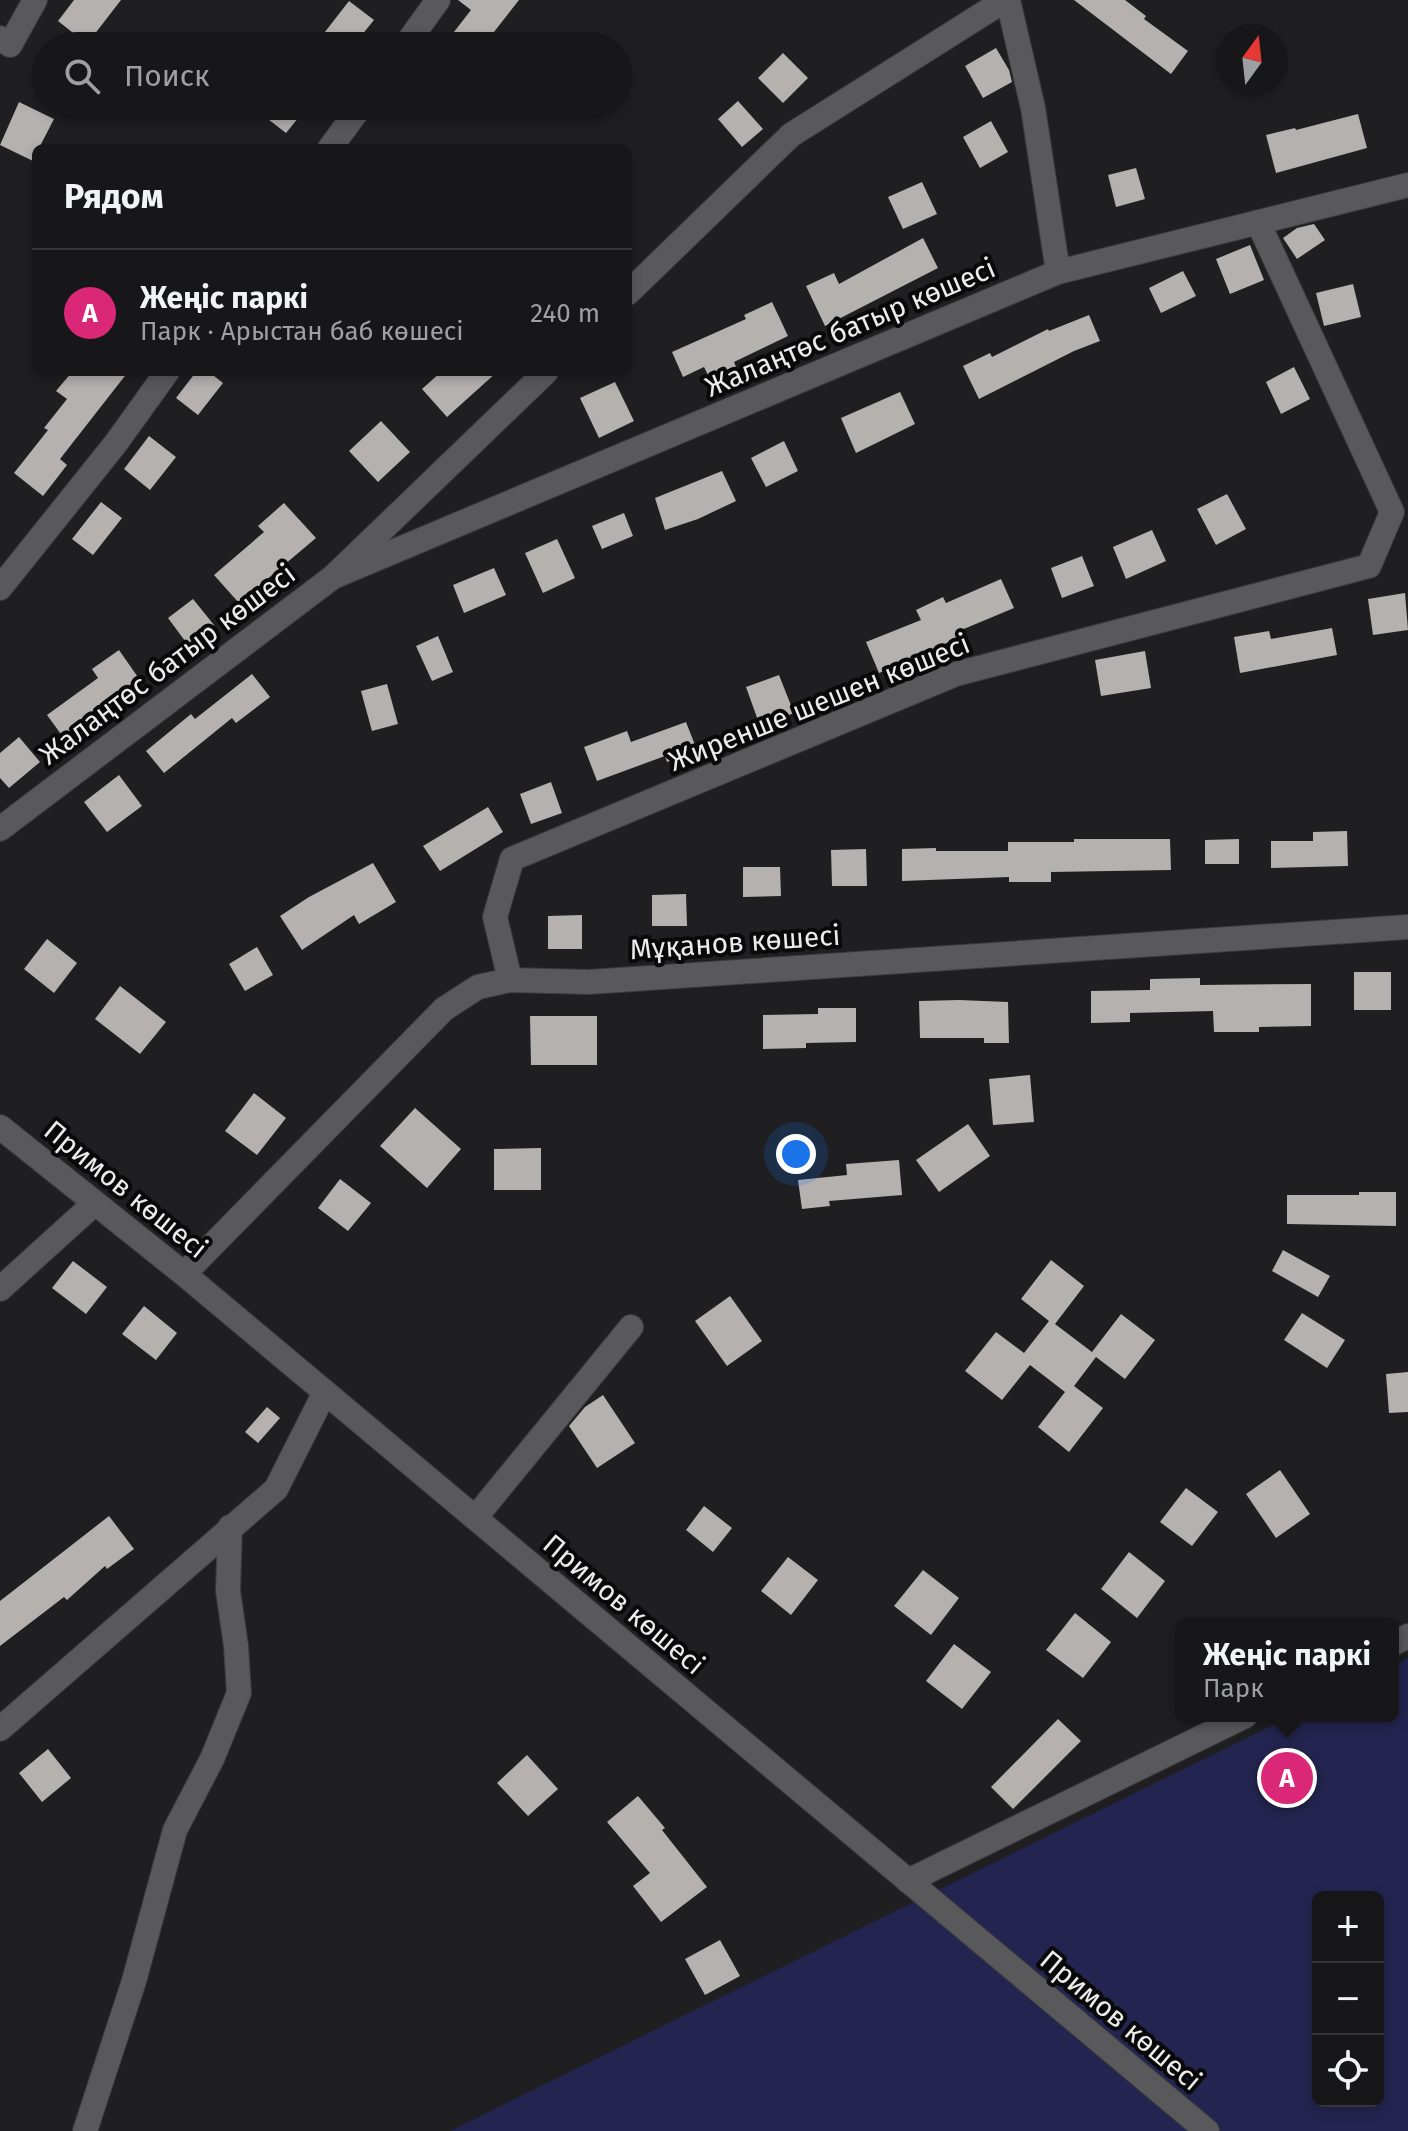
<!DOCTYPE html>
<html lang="ru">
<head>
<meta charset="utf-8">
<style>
	body { margin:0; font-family:"Fira Sans",sans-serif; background:#202022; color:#f1f3f6 }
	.controls { position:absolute; right:24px; bottom:24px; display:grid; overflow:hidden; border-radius:12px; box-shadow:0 4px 12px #0003 }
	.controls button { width:72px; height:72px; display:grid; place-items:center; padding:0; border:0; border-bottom:2px solid #363638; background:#171719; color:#f1f3f6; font:40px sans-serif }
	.compass { position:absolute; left:1216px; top:24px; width:72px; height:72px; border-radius:50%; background:#171719; box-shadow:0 4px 12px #0003; rotate:15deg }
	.you { position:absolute; left:796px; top:1154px; width:28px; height:28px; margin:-20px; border:6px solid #fff; border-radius:50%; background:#1a73e8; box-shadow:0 0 0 12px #1a73e833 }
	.badge { display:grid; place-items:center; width:52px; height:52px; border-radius:50%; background:#db2777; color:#fff; font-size:26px; font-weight:700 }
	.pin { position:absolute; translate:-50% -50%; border:4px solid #fff; box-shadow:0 2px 8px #0006 }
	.popup { position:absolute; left:1175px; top:1618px; width:224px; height:104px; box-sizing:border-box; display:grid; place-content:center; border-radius:12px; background:#171719; filter:drop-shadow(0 2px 6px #0005); font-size:26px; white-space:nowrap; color:#9e9fa2 }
	.popup b { font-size:30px; color:#f1f3f6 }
	.popup::after { content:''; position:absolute; left:50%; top:100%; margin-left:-16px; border:16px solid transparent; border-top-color:#171719 }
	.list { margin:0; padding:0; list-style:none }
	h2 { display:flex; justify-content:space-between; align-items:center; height:104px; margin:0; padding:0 32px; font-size:34px }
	h2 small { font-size:26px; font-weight:400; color:#9e9fa2 }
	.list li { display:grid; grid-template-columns:52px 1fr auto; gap:24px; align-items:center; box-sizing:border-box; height:128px; padding:0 32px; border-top:2px solid #363638 }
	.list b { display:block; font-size:30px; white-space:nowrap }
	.list p { margin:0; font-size:26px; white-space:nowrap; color:#9e9fa2 }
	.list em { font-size:26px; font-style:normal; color:#9e9fa2 }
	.icon { flex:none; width:44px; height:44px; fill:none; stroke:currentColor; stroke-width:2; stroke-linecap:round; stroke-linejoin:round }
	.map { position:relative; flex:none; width:1408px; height:2131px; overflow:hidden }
	.search { position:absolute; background:#171719; box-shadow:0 4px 12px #0003; left:32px; top:32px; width:600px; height:88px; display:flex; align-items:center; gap:20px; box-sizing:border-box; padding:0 28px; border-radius:44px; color:#9e9fa2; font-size:30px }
	.panel { position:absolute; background:#171719; box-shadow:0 4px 12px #0003; left:32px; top:144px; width:600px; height:232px; border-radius:12px }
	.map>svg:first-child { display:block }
	.green { fill:#232550; fill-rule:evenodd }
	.building { fill:#b4b1af }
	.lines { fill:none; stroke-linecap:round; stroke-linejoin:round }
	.minor-casing { stroke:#3b3b3d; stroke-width:26 }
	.minor { stroke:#59595c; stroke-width:24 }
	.labels { text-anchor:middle; stroke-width:8; stroke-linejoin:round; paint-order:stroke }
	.street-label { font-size:28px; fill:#ececed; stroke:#09090a }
</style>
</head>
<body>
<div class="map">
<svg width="1408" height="2131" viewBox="0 0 1408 2131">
	<rect width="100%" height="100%" fill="#1f1f21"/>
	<path class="green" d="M1408,1658V2131H450L1291,1716H1393V1666ZM1318,1897H1378V2101H1318Z"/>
	<path class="building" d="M74,0H121L87,44L58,21Z
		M458,0H519L483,46H443L471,10Z
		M1074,0H1125L1146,16L1144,19L1188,51L1171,74Z
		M349,1L374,20L353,46H314Z
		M996,48L1009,70L1012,82L983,98L965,66Z
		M783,53L808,78L783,103L758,78Z
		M738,101L763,129L742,147L718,119Z
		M19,102L54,119L39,148H36L33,161L0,145Z
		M251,106H308L286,133Z
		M1358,114L1367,148L1276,173L1266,135L1295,128L1296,130Z
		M991,121L1008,152L980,168L963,137Z
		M1136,168L1145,199L1116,207L1108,175Z
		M922,182L937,214L903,229L888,197Z
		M1314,224L1325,240L1297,259L1283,238L1297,228Z
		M923,238L938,268L825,326L806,286L834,273L839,284Z
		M1250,245L1264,280L1230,294L1216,259Z
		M1183,271L1196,296L1161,313L1149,288Z
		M1353,284L1361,317L1324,326L1316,293Z
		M772,302L788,336L734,362L736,367L710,379L704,367L683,377L672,352L746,319L744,315Z
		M1089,315L1100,341L1074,351L979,399L963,366L990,353L992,357L1048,329L1049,331Z
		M1294,367L1310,399L1281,414L1266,382Z
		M72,372H128L60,459L67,465L43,496L14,473L48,430L44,428L67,399L56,391Z
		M196,372H209L223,383L198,415L176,398Z
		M441,372H497L447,417L422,389Z
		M615,382L634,421L599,438L580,398Z
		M900,392L915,424L856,453L841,418Z
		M381,421L410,452L378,482L349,451Z
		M149,436L176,457L150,490L124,469Z
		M784,441L798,471L766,487L751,458Z
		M722,471L736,501L698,519L665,530L655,498Z
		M1227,494L1246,529L1216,545L1197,509Z
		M101,502L122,518L93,555L72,539Z
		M284,503L316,538L239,603L214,575L264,532L258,526Z
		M624,513L633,536L602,549L592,526Z
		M1152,530L1166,561L1126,579L1113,547Z
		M557,539L575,578L543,593L525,553Z
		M1082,556L1094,586L1062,598L1051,568Z
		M494,568L506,595L464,613L453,585Z
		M1001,579L1014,608L959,631L961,636L918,657L879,673L866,642L921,620L916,610L943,597L946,603Z
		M1405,593L1408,630L1373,635L1368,599Z
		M193,599L214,625L188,645L168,618Z
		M1332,628L1337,655L1240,673L1234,637L1269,631L1271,639Z
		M438,636L453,672L432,681L416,646Z
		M119,650L142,683L90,719L92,722L66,741L47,715L98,678L92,669Z
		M1145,651L1151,688L1101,696L1095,660Z
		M252,674L270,697L236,723L232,718L164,773L146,751L191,714L195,719Z
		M779,675L794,713L760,726L746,687Z
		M387,684L398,724L372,731L361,691Z
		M686,722L697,750L667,762L665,756L597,781L584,747L627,731L631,742Z
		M19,737L40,762L9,788L0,778V753Z
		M119,775L142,806L107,832L84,802Z
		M551,782L562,813L531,824L520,794Z
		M488,807L503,832L440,871L423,846Z
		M1347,831L1348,866L1271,868V841H1313V832Z
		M1074,839H1170L1171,870L1051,872V882H1009V877L902,881V849L936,848V851H1008V842H1074Z
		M1239,839V864H1205V840Z
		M866,849L867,886H832L831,850Z
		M373,863L396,902L359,924L354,915L302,950L280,916L309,897Z
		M743,867H780L781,896L743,897Z
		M686,894L687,926H652V895Z
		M582,915V949H548V916Z
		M47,939L77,963L54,993L24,969Z
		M257,947L273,975L245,991L229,964Z
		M1354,972H1391V1010H1354Z
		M1200,978V985L1311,984V1026L1259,1027V1032H1214L1213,1011L1130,1013V1022L1091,1023V991L1150,990V979Z
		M120,986L166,1022L140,1054L95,1019Z
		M959,1000L1008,1002L1009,1043H984V1038H920L919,1001Z
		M818,1008H856V1042L806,1043V1048L763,1049V1015L818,1014Z
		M530,1016H597V1065H531Z
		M1030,1075L1034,1122L993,1125L989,1079Z
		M254,1093L286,1118L257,1155L225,1131Z
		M415,1108L461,1149L427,1188L380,1146Z
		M968,1124L990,1156L939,1192L916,1160Z
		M541,1148V1190H494V1149Z
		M899,1160L902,1195L829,1201L830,1206L802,1209L798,1180L847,1175L846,1164Z
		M340,1179L371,1203L348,1231L318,1208Z
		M1359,1192H1396V1226L1287,1224V1195H1359Z
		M1283,1250L1330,1276L1318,1297L1272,1271Z
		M1051,1260L1084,1286L1055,1324L1092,1352L1121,1314L1155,1340L1125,1379L1096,1357L1074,1386L1103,1408L1069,1452L1038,1427L1065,1392L1030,1365L1002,1400L965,1371L996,1332L1024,1353L1049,1321L1021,1299Z
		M73,1261L107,1287L86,1314L52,1288Z
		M730,1296L762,1341L727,1366L695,1321Z
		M144,1306L177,1333L156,1360L122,1334Z
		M1302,1313L1345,1340L1327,1368L1284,1340Z
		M1408,1372V1412L1389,1413L1386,1374Z
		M603,1395L635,1443L597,1468L569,1426L585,1407Z
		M267,1407L280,1418L258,1443L245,1432Z
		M1280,1470L1310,1514L1276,1538L1246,1494Z
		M1186,1488L1218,1512L1192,1546L1160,1522Z
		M704,1506L732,1528L713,1552L686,1530Z
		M109,1516L134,1549L107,1569L105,1566L67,1600L64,1597L0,1646V1601Z
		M1129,1552L1165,1581L1137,1618L1101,1589Z
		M788,1557L818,1580L791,1615L761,1591Z
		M923,1570L959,1598L931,1635L894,1606Z
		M1075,1613L1111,1642L1083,1678L1046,1650Z
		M954,1644L991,1672L962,1709L926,1681Z
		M1058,1719L1081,1741L1013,1809L991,1787Z
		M48,1749L71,1778L42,1802L19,1773Z
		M527,1755L558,1789L528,1816L497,1783Z
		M638,1796L665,1828L662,1830L707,1887L661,1922L633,1886L650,1873L607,1822Z
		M720,1940L740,1976L705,1995L685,1959Z"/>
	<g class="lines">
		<g class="minor-casing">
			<path id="minor" d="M1008,0L1033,108L1058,272
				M0,38L10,45L35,0
				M405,46L438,0
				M330,148L361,106
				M628,293L791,135L1005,0
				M333,577L1058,272L1408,185
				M0,588L116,443L167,372
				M0,829L333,577L546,372
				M510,980L495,917L512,859L956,674L1369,566L1392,512L1258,222
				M0,1127L184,1274L1207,2131
				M184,1274L444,1009L478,987L510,980L589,982L1408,927
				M0,1289L95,1203
				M475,1518L631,1327
				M1393,1644L1408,1636
				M0,1729L276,1489L325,1392
				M908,1881L1245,1716
				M85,2131L134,1981L175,1830L212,1759L239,1693L236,1646L228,1591L230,1527"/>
		</g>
		<use href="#minor" class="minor"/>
	</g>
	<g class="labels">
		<g class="street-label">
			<text transform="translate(850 327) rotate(-23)" y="10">Жалаңтөс батыр көшесі</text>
			<text transform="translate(167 664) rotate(-37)" y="10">Жалаңтөс батыр көшесі</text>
			<text transform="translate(819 702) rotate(-22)" y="10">Жиренше шешен көшесі</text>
			<text transform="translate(735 942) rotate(-4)" y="10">Мұқанов көшесі</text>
			<text transform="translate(126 1189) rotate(39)" y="10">Примов көшесі</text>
			<text transform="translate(624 1604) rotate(40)" y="10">Примов көшесі</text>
			<text transform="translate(1121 2020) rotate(40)" y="10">Примов көшесі</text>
		</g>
	</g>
</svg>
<div class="controls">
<button>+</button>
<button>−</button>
<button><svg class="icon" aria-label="locate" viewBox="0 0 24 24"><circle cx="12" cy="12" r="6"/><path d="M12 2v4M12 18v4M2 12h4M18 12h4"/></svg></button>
</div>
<svg class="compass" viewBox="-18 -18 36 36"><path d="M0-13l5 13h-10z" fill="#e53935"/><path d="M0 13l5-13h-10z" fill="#9e9fa2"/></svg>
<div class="you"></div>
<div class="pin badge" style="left:1287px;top:1778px">A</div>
<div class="popup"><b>Жеңіс паркі</b>Парк</div>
<div class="search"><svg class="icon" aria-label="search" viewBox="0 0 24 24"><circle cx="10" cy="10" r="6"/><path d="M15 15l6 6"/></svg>Поиск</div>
<section class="panel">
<h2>Рядом<small></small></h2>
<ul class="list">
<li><span class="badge">A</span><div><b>Жеңіс паркі</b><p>Парк · Арыстан баб көшесі</p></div><em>240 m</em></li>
</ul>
</section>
</div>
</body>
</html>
